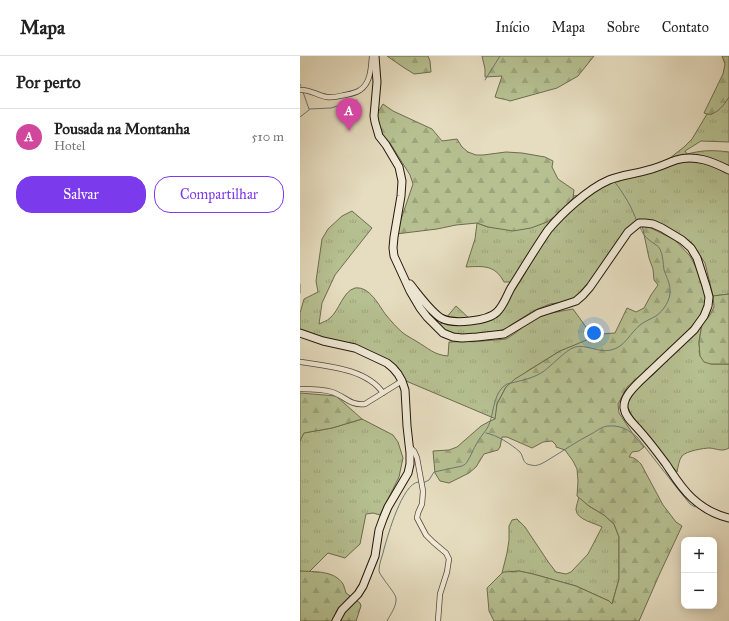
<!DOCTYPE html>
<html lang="pt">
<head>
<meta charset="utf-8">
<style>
	body { margin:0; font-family:"IM FELL Great Primer",serif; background:#f2f2f2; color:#222 }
	.controls { position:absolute; right:12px; bottom:12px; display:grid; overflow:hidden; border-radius:8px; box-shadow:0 2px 10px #0003 }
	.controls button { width:36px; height:36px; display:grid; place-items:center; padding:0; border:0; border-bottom:1px solid #e0e0e0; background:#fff; color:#222; font:20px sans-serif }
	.you { position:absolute; left:294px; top:277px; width:14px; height:14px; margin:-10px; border:3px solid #fff; border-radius:50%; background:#1a73e8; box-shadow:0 0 0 6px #1a73e833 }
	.badge { display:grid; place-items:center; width:26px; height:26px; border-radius:50%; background:#7c3aed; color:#fff; font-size:13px; font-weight:700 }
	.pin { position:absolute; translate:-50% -33px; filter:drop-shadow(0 1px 2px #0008) }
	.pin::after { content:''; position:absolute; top:21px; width:14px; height:12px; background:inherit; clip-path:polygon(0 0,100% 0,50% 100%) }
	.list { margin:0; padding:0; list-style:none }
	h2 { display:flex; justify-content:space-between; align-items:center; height:52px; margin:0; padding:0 16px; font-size:17px }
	h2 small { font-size:13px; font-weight:400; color:#767676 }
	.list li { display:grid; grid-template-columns:26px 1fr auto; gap:12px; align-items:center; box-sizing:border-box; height:56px; padding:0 16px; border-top:1px solid #e0e0e0 }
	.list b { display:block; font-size:15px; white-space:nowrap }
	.list p { margin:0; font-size:13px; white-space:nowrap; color:#767676 }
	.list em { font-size:13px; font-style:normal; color:#767676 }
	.actions { display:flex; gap:8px; padding:12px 16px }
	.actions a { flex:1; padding:9px 0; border:1px solid #7c3aed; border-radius:16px; text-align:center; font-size:14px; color:#7c3aed }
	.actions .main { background:#7c3aed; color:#fff }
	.map { position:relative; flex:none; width:429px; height:565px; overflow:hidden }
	header { display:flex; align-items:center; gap:24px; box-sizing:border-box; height:56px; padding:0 20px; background:#fff; border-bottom:1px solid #e0e0e0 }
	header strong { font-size:19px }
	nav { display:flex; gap:22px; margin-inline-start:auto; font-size:14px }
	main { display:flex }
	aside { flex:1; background:#fff }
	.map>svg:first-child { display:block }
	.grass { fill:url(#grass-tufts); stroke:#6e6c4e }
	.forest { fill:url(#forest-firs); stroke:#6e6c4e }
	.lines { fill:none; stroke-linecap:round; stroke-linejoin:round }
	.stream { stroke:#6a7973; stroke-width:1 }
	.street-casing { stroke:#564838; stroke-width:6 }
	.secondary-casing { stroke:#26170a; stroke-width:9 }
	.street { stroke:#efe9d6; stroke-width:4.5 }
	.secondary { stroke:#efe9d6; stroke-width:7 }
</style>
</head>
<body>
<header>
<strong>Mapa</strong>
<nav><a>Início</a><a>Mapa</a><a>Sobre</a><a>Contato</a></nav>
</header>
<main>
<aside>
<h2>Por perto<small></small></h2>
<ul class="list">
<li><span class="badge" style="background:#d1479c">A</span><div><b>Pousada na Montanha</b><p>Hotel</p></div><em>510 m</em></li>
</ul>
<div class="actions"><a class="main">Salvar</a><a>Compartilhar</a></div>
</aside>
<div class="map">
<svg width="429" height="565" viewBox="0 0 429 565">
	<defs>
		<pattern id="grass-tufts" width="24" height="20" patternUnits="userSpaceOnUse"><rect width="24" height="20" fill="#b6c091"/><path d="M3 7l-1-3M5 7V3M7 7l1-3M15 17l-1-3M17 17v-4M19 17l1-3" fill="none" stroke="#9ca47c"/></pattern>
		<pattern id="forest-firs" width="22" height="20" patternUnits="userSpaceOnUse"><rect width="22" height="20" fill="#b6c091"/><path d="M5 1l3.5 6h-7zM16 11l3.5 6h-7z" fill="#9ca47c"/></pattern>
	</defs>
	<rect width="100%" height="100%" fill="#e6ddc0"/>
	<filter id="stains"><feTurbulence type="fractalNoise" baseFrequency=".005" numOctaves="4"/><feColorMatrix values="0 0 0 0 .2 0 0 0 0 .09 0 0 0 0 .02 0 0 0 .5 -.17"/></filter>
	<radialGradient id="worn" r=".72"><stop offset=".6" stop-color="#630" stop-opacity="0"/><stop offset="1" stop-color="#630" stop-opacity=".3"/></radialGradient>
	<path class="grass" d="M429,41V86L401,85L385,95L387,98C403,94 413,94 429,96V238L413,240L405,207L392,187L365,170L339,163L327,173L289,226L272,245L250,248L233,255L205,273L184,279H148L131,266L141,268L156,250L171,264L194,259L213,226H204C195,209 184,210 166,211L175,183L177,167L188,171L273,142V140L285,139L304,125L353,110L370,102L384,91L392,83L407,58H412L425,46Z
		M52,155L72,172L35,219L22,247L19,268C23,266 27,265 30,262C39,255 43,235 55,232C70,230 79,250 86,259C91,265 97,272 103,277C107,280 111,282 116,285C128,292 134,299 148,300L149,286L183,285L206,283L214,278L233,263L245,258L273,253L294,282L260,295L244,305L229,314L206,331L197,348L196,363L106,325L89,308L0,275V257L4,243L18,236L16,225L22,183L28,173L42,160Z
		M402,268L399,286L400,300L411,308H429V392C422,396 418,393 410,392C404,392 386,395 382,400C379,404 378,411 377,416L338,369L330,356L327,349L330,341L334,335L354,318Z
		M62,363L93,379L98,386L103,402L99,421L80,459L73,457L66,458L60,488L45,502L28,497L9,516L0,515V385L3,377L32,372Z
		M279,441L289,450L304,459L314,468L319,481V523L312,548L309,545L276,530L233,518L219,515L202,517L207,497L209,484V470L212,464L217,463L225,471L249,507L256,516L266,518L271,516L288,498L302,471C295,467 277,464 276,454C276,450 278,445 279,441Z"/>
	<path class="forest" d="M87,0H128L130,5L131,16L114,18L103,11Z
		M182,0H294L278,20L257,32L210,45C206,43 200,43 195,41L202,20L185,21V13Z
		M422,0H429V41C424,49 415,62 404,57L423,18L425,8Z
		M83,48L93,55L132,73L142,85L157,83L162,91L168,96L176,99H183L206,96L222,97L245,101L253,105L252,111L258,123L274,134L273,142L261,156L247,166L231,172L213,175L188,171L177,167L156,169L137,173L96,178L113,128L110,119L90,87L80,76L77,58Z
		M342,169H345L375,184L390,200L398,215L404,236L407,247L401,260L367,297L327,331L318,348L319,357L335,381L344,391L339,395L332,396L329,401C334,401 337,404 341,408L363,449L376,466L382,470L360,517L339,565H194L189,555L187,532L202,517L204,516L219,515L233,518L276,530L309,545L312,548L319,523V481L314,468L304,459L289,450L277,440L278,425L277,413L273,405L265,394L256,391V389L252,385L243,386L232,392L207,381H202L200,391L198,394L184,398L176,411L169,417L149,427L140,425L135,417L133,395L149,394L157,391L181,370L190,365L195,363L197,348L206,331L215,323L260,295L301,278L315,277L327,252L336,256L344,252L351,239L358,229L354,224L353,213L349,202Z
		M429,238V308H411L404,306L400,300L399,286L402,268L410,259L414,251L413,240Z
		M0,337L36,340L62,363L32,372L4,377L0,385Z
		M0,515C14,516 34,514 43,528C44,530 45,534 46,537L60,547L61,550L56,565H0Z"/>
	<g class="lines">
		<path class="stream" d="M185,24L200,0
			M0,28L1,30
			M3,36L9,53
			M9,53L31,52L57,44
			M0,61L9,54
			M314,125C324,138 332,151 337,166
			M0,228V237
			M186,377C197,379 211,388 220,396C224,401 222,408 231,409C237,411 243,407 248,404C263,395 277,385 293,377C298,374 303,370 309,370C320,369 329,374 337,381L377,432L390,448L395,451
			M123,427L129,424L134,416L162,410C165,408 165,409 167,406C171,400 173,393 177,387C181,379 187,375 190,366C194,354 194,335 207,328C219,325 231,323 241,317C251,311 265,294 275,291C286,288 299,297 311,294C325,291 330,277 340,269C345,265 351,263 356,260C363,255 371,244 370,234C370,227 366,220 364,214C363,207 363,199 360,193C358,189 352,187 349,184C344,180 342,176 340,171
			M87,565C90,559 97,550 96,542C95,537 86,527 83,522C81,519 79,517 79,514C79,507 83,499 84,493C88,479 102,428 118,426"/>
		<g class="street-casing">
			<path id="street" d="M0,34C10,33 18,40 27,41C33,42 40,40 45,39C50,38 56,37 60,34C71,27 71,11 72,0
				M1,306C28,310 67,313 83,337
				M0,333C11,333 22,333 32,336C45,340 50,350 65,348L102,325
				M110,391L114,395L117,402L123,435L122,448L118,457L117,462L126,479L133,486L146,497L149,503L147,516L140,538L138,565"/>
		</g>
		<g class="secondary-casing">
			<path id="secondary" d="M75,0L77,26L74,60L75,66L79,80L86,89L99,111L102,125L101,140L94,181L93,192L94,200L110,235L120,252L127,261L143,277L153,281L162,282L177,281L204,278L239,257L267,248L276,245L283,239L290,231L328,176L339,167H345L353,168L362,172L382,184L391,192L397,202L406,230L409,241L408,250L404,260L394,274L339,326C332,333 323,342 324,352C325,361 334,368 339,374C349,385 357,396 366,408C374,420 381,432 392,442C402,451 415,459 429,462
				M110,228C119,239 130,255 141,262C153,269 188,265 197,256C204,249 207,239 211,232C223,213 235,193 248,174C262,157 288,133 309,124C321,119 335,118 348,114C358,112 367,107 376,104C395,98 413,106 429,114
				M0,277L23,285L55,292L87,307L93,312L98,318L102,325L105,334L107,370L110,397V408L108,417L88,451L83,463L79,474L75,500L63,530L58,538L42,554L36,565"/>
		</g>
		<use href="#street" class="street"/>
		<use href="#secondary" class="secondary"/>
	</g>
	<rect width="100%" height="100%" filter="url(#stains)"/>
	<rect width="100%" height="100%" fill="url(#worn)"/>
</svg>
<div class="controls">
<button>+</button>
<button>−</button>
</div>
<div class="you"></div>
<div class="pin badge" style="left:49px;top:75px;background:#d1479c">A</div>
</div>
</main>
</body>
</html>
